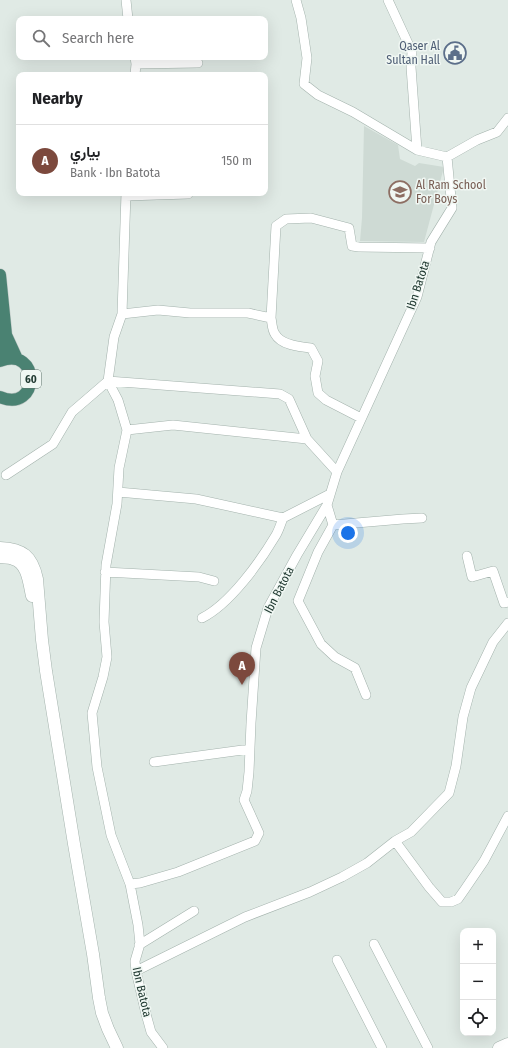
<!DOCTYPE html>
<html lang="en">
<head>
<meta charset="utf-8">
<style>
	body { margin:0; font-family:"Fira Sans Condensed",Vazirmatn,sans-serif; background:#f2f2f2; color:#202124 }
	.controls { position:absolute; right:12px; bottom:12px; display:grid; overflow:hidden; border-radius:8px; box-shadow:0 4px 16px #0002 }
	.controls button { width:36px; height:36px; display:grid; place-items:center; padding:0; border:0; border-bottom:1px solid #e0e0e0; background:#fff; color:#202124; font:20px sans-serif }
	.you { position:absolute; left:348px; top:533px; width:14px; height:14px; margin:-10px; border:3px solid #fff; border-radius:50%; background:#1a73e8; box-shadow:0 0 0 6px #1a73e833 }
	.badge { display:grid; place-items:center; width:26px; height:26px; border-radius:50%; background:#7c493d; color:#fff; font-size:13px; font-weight:700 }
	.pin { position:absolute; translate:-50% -33px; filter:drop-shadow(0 1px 2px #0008) }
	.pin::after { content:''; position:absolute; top:21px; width:14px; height:12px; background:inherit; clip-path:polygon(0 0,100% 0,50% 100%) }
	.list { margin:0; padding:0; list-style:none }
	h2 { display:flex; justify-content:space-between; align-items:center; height:52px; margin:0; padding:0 16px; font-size:17px }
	h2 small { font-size:13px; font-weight:400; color:#757577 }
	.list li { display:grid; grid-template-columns:26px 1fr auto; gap:12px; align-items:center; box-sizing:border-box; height:72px; padding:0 16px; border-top:1px solid #e0e0e0 }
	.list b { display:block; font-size:15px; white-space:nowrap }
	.list p { margin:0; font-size:13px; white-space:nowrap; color:#757577 }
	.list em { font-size:13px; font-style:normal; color:#757577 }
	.icon { flex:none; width:22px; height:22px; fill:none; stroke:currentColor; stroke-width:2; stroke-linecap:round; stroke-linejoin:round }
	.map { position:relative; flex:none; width:508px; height:1048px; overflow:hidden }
	.search { position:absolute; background:#fff; box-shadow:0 4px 16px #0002; left:16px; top:16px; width:252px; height:44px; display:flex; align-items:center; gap:10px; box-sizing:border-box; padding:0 14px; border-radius:8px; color:#757577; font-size:15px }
	.panel { position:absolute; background:#fff; box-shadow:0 4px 16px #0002; left:16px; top:72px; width:252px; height:124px; border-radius:8px }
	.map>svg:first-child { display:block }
	.built { fill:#cedad4 }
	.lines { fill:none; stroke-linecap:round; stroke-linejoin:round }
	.minor-casing { stroke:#a3b2ac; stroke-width:10 }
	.tertiary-casing { stroke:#a3b2ac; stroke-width:13 }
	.trunk-casing { stroke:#bcc4c2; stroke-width:13 }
	.minor { stroke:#fff; stroke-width:9 }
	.tertiary { stroke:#fff; stroke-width:12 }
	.trunk { stroke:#4a8272; stroke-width:12 }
	.labels { text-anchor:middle; stroke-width:3; stroke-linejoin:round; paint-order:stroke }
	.shield { fill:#f0f7f3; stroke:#5f736c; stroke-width:1 }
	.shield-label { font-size:11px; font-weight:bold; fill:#213a32 }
	.service-label { font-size:12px; fill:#4e5e75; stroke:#f0f7f3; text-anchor:end }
	.education-label { font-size:12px; fill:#785e54; stroke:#f0f7f3; text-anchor:start }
	.street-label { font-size:12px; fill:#213a32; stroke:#f0f7f3 }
</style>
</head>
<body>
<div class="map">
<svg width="508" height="1048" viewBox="0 0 508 1048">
	<rect width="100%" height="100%" fill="#e0eae5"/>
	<path class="built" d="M364,126L398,145L400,159L415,166L419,163L444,167L424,242L360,241L362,218Z"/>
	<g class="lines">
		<g class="minor-casing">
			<path id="minor" d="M126,0L128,19
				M296,0L301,18L307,58L304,84L318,95L353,112L417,150
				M388,0L412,52L411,67L417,150L447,157L477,140L497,132L508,118
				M136,64L198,63
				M135,75L136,64L135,57
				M126,193L122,314L114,337L108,381L118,400L127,430L119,468L117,504L106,565L104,622L107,657L103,677L92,713L97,767L111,835L130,884
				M126,196L188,194V193
				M122,314L158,310L190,313H248L271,318C272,322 272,330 275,334C281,345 299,347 311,348L318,361L315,376L318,393L326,400L361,418
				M271,318L276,226L286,219L311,218L349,228L352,246L359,247L430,248
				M127,430L173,425L307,439
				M6,475L53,444L72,412L108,381L280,394L289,399L307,439L337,472
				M118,492L196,499L283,518L330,494
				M327,505L333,525L318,552L298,601L321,644L335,657L355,668L366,695
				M333,525L403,519L422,518
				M467,556L472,577L493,571L504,603L508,602
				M105,572L199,577L214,581
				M202,618C230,604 260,562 276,535C279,530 281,523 283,518
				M154,762L250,749
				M395,841L429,887L442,902H451L458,899L465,889L484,861L508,816
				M374,944L428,1048
				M139,945L194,911
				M337,960L382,1048
				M136,971L245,917L310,892L342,877L367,863L395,841L411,832L449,793L456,766L463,717L471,688L493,642L508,623
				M163,1048L151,1032L146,1014L136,971L135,961L140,944L138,925L130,884L140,883L178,872L255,841L259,833L244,800L247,791L249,772L251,723L256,648L268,608L297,555L327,505L337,472L417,297L431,242L452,208L447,157"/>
		</g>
		<g class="tertiary-casing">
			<path id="tertiary" d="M0,548C23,549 32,556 37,579L42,640L46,671L74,844L93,954L99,998L102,1013L108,1029L117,1048
				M0,557C4,558 9,557 13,559C28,563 29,583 32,596
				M499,1048L508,1044"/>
		</g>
		<g class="trunk-casing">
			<path id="trunk" d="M0,275L6,335
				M0,360L6,335L17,359
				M0,361C41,345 40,414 0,397"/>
		</g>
		<use href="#minor" class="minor"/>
		<use href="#tertiary" class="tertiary"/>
		<use href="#trunk" class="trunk"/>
	</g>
	<defs>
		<g id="civic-ring" transform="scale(1.15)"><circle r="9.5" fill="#f0f7f3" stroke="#5c6f8a" stroke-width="1.5"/><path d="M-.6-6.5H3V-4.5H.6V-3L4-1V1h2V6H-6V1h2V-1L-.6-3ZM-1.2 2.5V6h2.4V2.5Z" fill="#5c6f8a"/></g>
		<g id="school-ring" transform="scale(1.15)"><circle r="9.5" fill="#f0f7f3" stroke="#8d6e63" stroke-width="1.5"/><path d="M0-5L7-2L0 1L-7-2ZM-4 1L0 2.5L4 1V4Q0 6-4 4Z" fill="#8d6e63"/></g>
	</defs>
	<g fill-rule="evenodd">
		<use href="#civic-ring" x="455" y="53"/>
		<use href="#school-ring" x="400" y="192"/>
	</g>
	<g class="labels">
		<rect class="shield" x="21" y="370" width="20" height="18" rx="3"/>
		<g class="shield-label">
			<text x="31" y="383">60</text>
		</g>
		<g class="service-label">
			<text x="440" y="50">Qaser Al<tspan x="440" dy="14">Sultan Hall</tspan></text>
		</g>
		<g class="education-label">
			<text x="416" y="189">Al Ram School<tspan x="416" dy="14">For Boys</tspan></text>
		</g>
		<g class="street-label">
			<text transform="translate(418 285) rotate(-72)" y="4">Ibn Batota</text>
			<text transform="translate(279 590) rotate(-63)" y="4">Ibn Batota</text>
			<text transform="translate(142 992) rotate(77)" y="4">Ibn Batota</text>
		</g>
	</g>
</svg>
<div class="controls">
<button>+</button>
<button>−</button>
<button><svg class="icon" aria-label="locate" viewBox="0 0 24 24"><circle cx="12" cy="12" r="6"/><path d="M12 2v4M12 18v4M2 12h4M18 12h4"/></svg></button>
</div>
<div class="you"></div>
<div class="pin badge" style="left:242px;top:685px">A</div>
<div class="search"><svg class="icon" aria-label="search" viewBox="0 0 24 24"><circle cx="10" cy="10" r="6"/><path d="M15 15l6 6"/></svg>Search here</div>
<section class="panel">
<h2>Nearby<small></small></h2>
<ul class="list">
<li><span class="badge">A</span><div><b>بياري</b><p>Bank · Ibn Batota</p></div><em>150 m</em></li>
</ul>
</section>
</div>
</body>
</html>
